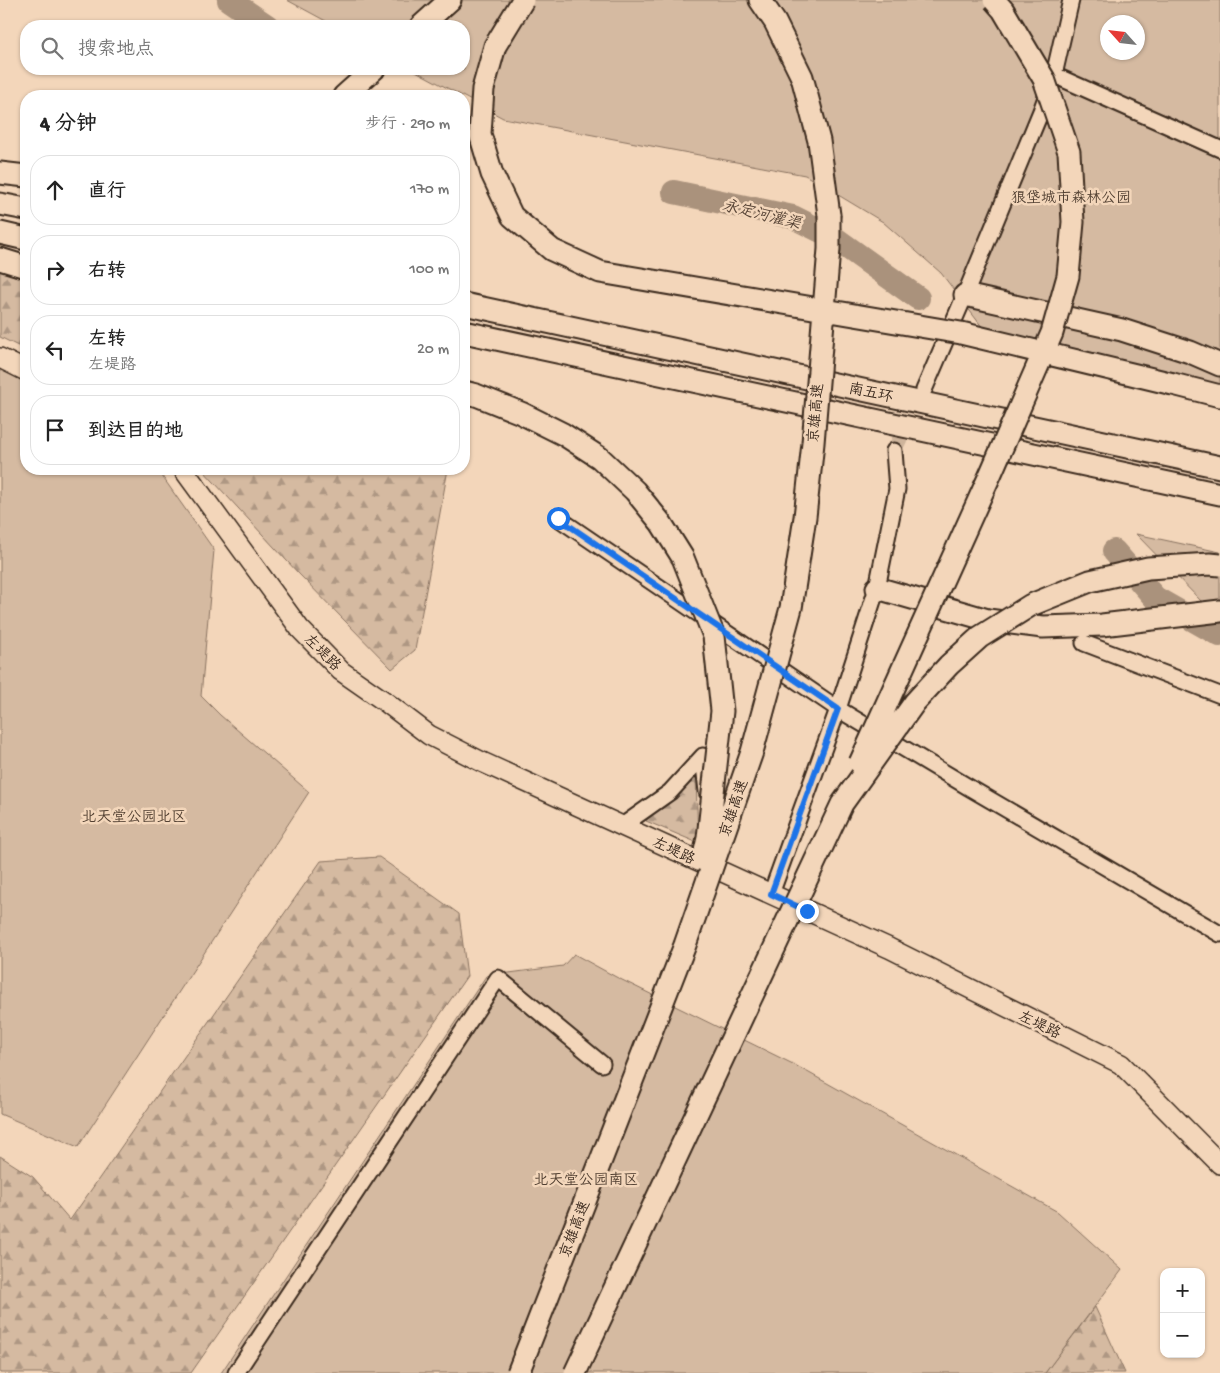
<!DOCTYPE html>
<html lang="zh">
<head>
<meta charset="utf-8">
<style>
	body { margin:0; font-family:"Gochi Hand","LXGW WenKai TC",sans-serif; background:#f6f6f6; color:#222 }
	.controls { position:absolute; right:15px; bottom:15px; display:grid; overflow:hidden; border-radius:10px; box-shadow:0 1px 4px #0004 }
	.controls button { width:45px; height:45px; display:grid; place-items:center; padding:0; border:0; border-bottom:1px solid #e0e0e0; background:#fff; color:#222; font:25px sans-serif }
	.compass { position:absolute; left:1100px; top:15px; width:45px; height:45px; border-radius:50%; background:#fff; box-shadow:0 1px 4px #0004; rotate:297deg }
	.stop { position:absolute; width:15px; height:15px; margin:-11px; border:4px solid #1a73e8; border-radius:50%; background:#fff }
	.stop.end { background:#1a73e8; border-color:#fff; box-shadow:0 1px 5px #0008 }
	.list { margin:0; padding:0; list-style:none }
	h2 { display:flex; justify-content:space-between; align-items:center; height:65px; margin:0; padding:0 20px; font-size:21px }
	h2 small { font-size:16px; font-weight:400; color:#767676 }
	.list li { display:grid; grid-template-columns:32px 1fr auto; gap:15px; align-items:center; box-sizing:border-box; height:70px; margin:0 10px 10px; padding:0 10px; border:1px solid #e0e0e0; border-radius:20px }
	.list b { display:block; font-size:19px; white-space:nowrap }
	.list p { margin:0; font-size:16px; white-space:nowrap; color:#767676 }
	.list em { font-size:16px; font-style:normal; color:#767676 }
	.icon { flex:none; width:28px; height:28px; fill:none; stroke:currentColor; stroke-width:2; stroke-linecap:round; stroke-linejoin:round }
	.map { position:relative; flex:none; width:1220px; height:1373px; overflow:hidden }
	.search { position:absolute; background:#fff; box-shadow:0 1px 4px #0004; left:20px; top:20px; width:450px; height:55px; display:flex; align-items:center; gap:12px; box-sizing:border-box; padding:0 18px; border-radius:20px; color:#767676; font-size:19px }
	.panel { position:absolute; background:#fff; box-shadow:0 1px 4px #0004; left:20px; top:90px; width:450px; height:385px; border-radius:20px }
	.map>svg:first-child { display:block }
	.forest { fill:url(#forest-firs); stroke:#887260 }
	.park { fill:#d5baa1; stroke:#887260; fill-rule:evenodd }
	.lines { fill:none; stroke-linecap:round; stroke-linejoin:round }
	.river { stroke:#aa927c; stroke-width:24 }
	.minor-tunnel { stroke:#ceb49b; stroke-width:15; stroke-dasharray:15 8; stroke-linecap:butt }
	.minor-casing { stroke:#3b2a1e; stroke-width:19 }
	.major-casing { stroke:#3b2a1e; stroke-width:22 }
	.highway-casing { stroke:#3b2a1e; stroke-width:25 }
	.minor { stroke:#f3d6ba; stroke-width:15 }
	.major { stroke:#f3d6ba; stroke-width:19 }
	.highway { stroke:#f3d6ba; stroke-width:21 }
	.highway-bridge-casing { stroke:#3b2a1e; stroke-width:25; stroke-linecap:butt }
	.highway-bridge { stroke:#f3d6ba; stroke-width:21 }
	.route { stroke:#1a73e8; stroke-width:6 }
	.labels { text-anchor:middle; stroke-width:5; stroke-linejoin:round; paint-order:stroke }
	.park-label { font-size:15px; fill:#524032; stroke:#f3d6ba }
	.street-label { font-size:15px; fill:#3b2a1e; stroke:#f3d6ba }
	.water-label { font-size:16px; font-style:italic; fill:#574436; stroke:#f3d6ba }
</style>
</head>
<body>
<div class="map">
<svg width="1220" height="1373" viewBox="0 0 1220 1373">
	<defs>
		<pattern id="forest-firs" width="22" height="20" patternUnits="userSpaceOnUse" patternTransform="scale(1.25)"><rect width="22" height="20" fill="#d5baa1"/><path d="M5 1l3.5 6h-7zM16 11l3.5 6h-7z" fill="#ae9783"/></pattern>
	</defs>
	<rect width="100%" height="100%" fill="#f3d6ba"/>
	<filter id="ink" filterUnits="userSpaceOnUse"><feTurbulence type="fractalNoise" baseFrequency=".02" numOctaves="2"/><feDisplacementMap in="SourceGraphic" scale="10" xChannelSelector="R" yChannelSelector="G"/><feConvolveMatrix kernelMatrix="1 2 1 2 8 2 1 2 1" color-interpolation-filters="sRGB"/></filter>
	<g filter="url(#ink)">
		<path class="forest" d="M0,271L26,277V350L0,337Z
			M202,469H448L415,650L392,669L299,574Z
			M696,776L698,843L646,821Z
			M379,857L459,914L467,976L191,1373H0V1156L33,1177L70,1220L321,861Z
			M1095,1307L1125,1373H1045Z"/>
		<path class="park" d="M287,0H1220V386L989,336L941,273L883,222L805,175L503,118L412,69H464V26H335ZM1108,22H1138V52H1108Z
			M0,368L26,382V469H157L214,550L201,696L220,715L309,792L78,1147L0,1114Z
			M1136,534L1220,552V611L1201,601Z
			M574,954L616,977L793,1064L1058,1212L1122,1270L1045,1373H221L486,976L563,966Z"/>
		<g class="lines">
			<path class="river" d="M229,0L267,26
				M674,192L793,217L833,237L918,298
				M1114,551L1155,598L1220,635"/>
			<path class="minor-tunnel" d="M894,451L922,393"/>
			<g class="minor-casing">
				<path id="minor" d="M1054,75L1220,149
					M924,390L965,295L1041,111L1054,75L1071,0
					M558,518L838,709L970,788L1220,934
					M1084,643L1220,695
					M703,756L707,792
					M622,826L670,792L703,756
					M771,894L838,709L877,588L897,489L894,451
					M236,1373L498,978L602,1064"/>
			</g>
			<g class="major-casing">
				<path id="major" d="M0,358L26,371
					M183,469L300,629L341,671L387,703L429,735L482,762L889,948L1121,1064L1220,1164"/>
			</g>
			<g class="highway-casing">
				<path id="highway" d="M760,0L775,22L802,77L819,141L829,215
					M421,26L450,0
					M344,96L374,69
					M0,173L26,176
					M0,204L26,209
					M0,233L26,239
					M0,259L26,267
					M965,295L1122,330L1190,352L1220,365
					M464,304L1220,467
					M464,332L1220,494
					M1173,384L1220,396
					M877,588L988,620L1043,627L1102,625L1220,611"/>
			</g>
			<use href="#minor" class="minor"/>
			<use href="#major" class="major"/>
			<use href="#highway" class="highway"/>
			<g class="highway-bridge-casing">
				<path id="highway-bridge" d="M523,0L495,46L483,89L480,134L492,174L512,216L552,250L600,272L961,333L1173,384
					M464,392L476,395L521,413L563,434L600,458L635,491L661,523L683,558L714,636L722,711L708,838L703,860
					M860,763L991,473L1052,333L1068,276L1073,222L1069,152L1044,79L1003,10L994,0
					M518,1373L685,945L752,752L791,608L805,517L813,443L829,249V215
					M575,1373L842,804L915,702L949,665L980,637L1031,605L1090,581L1148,568L1210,564L1220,565"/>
			</g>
			<use href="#highway-bridge" class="highway-bridge"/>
		</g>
	</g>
	<g class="lines" filter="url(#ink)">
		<path class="route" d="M558,518L838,709L771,894L807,911"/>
	</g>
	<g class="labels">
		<g class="park-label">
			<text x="1071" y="202">狼垡城市森林公园</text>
			<text x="134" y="821">北天堂公园北区</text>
			<text x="586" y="1184">北天堂公园南区</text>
		</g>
		<g class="street-label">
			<text transform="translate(871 392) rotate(12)" y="5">南五环</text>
			<text transform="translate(815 413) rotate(-85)" y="5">京雄高速</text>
			<text transform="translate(323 652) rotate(45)" y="5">左堤路</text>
			<text transform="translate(733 808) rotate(-71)" y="5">京雄高速</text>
			<text transform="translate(674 850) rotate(25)" y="5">左堤路</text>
			<text transform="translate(1040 1024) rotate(26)" y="5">左堤路</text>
			<text transform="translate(574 1229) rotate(-69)" y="5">京雄高速</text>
		</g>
		<g class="water-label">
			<text transform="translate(762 213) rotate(14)" y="6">永定河灌渠</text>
		</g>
	</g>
</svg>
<div class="controls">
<button>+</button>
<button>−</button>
</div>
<svg class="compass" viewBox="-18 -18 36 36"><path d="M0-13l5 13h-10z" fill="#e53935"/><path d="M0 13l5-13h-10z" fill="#767676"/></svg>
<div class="stop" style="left:558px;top:518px"></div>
<div class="stop end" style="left:807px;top:911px"></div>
<div class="search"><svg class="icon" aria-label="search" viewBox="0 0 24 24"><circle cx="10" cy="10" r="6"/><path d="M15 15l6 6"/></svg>搜索地点</div>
<section class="panel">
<h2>4 分钟<small>步行 · 290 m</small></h2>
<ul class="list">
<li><svg class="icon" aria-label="ahead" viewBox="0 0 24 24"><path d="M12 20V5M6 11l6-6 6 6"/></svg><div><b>直行</b></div><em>170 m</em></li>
<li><svg class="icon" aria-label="right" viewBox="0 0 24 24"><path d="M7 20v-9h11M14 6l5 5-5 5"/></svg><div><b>右转</b></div><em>100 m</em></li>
<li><svg class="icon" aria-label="left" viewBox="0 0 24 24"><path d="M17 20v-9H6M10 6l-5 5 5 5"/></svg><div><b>左转</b><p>左堤路</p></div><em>20 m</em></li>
<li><svg class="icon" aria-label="arrive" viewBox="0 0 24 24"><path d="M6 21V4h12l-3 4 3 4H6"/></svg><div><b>到达目的地</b></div></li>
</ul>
</section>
</div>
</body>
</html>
